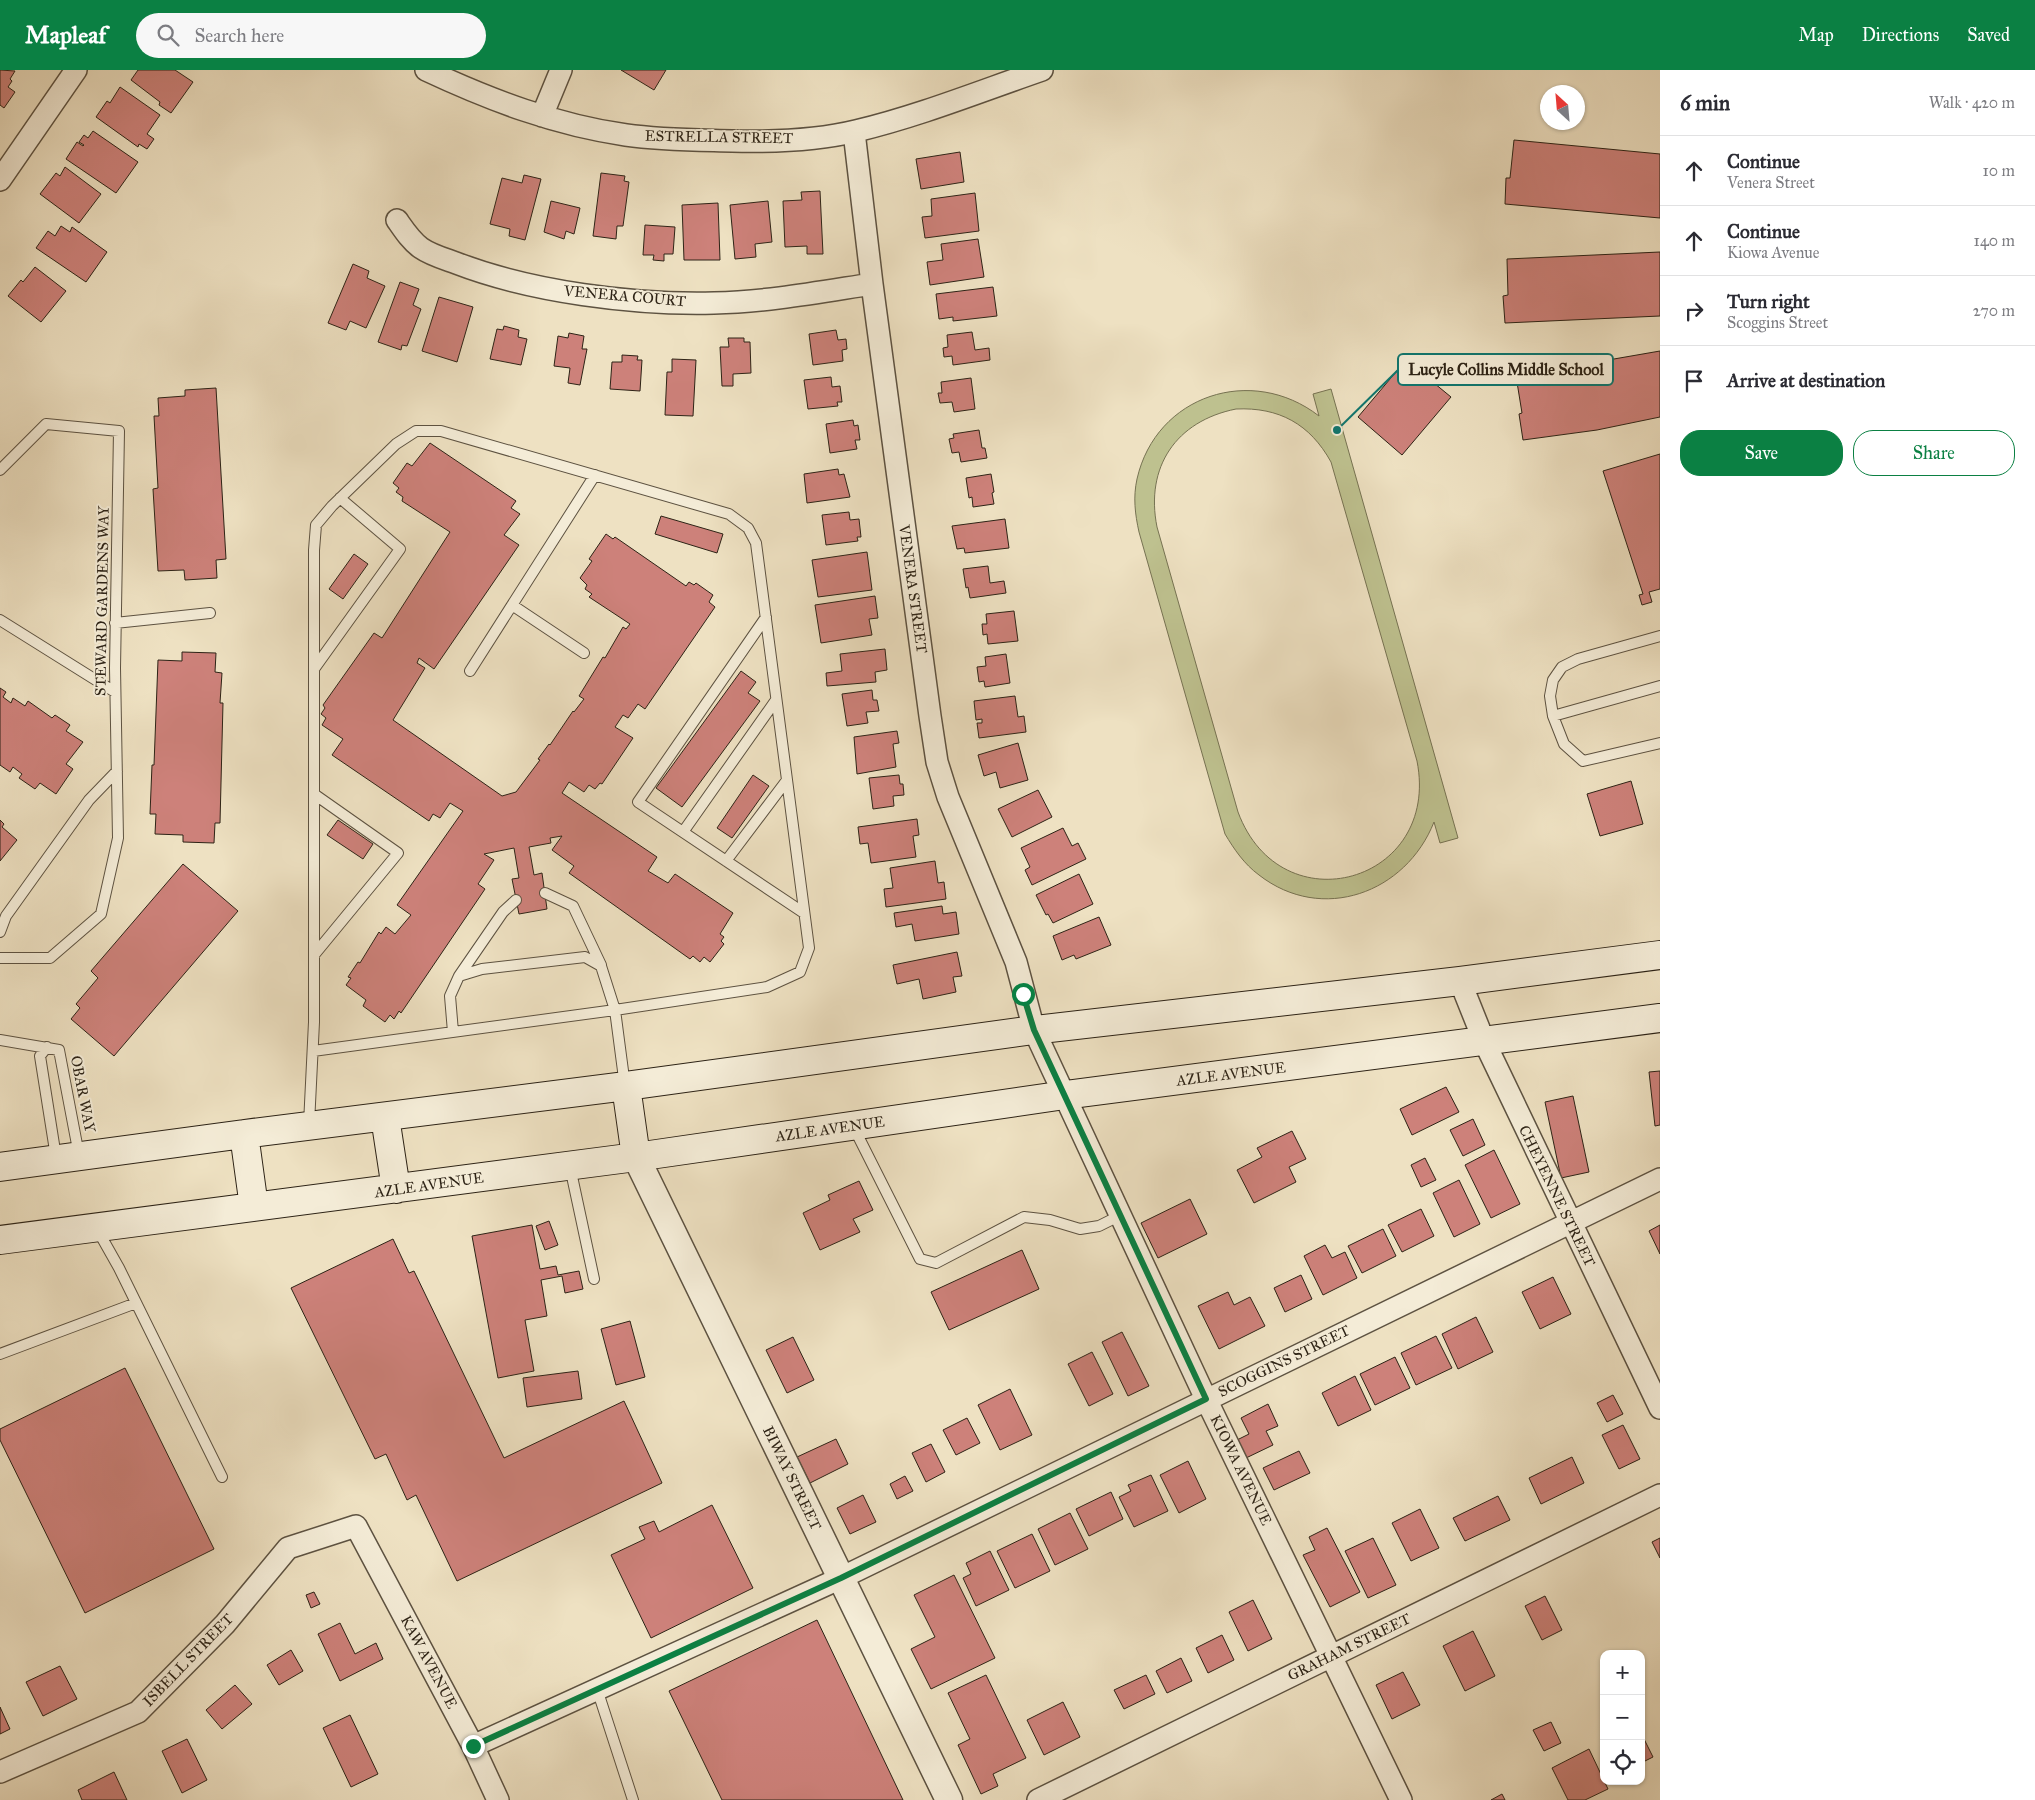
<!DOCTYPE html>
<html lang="en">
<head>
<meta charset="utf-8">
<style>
	body { margin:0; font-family:"IM FELL Great Primer",serif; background:#f7f7f7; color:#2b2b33 }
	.controls { position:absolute; right:15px; bottom:15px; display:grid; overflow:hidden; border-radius:10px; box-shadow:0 1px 4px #0004 }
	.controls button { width:45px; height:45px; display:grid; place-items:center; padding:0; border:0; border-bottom:1px solid #e1e1e2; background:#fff; color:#2b2b33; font:25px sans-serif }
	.compass { position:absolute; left:1540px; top:15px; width:45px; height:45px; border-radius:50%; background:#fff; box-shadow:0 1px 4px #0004; rotate:334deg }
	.stop { position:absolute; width:15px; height:15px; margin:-11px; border:4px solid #0b8043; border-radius:50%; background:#fff }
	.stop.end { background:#0b8043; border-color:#fff; box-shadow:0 1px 5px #0008 }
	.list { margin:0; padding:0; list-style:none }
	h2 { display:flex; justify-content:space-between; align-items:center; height:65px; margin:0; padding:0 20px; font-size:21px }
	h2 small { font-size:16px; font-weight:400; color:#7c7c81 }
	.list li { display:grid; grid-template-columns:32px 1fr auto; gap:15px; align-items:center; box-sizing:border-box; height:70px; padding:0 20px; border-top:1px solid #e1e1e2 }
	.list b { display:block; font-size:19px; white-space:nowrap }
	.list p { margin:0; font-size:16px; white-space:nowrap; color:#7c7c81 }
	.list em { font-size:16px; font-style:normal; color:#7c7c81 }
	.actions { display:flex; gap:10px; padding:15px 20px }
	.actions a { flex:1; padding:11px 0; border:1px solid #0b8043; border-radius:20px; text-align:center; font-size:18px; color:#0b8043 }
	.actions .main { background:#0b8043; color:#fff }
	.icon { flex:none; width:28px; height:28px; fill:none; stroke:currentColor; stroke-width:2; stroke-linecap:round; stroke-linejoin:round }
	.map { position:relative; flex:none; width:1660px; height:1730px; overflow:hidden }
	header { display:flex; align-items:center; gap:30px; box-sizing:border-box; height:70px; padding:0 25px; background:#0b8043; color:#fff }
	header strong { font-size:24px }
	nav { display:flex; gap:28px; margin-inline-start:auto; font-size:18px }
	.search { width:350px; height:45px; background:#f7f7f7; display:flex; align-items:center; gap:12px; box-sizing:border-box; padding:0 18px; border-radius:28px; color:#7c7c81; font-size:19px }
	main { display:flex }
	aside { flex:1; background:#fff }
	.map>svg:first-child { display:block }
	.green { fill:#bec18f; stroke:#767252; fill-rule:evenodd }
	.building { fill:#cd817a; stroke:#2d2316 }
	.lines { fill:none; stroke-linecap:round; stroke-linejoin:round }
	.service-casing { stroke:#5d5241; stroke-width:12 }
	.minor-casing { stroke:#5d5241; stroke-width:24 }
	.tertiary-casing { stroke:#5d5241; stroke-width:29 }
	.secondary-casing { stroke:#2d2316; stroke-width:30 }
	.service { stroke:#f4ecd7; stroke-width:10 }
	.minor { stroke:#f4ecd7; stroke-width:21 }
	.tertiary { stroke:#f4ecd7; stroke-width:26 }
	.secondary { stroke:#f4ecd7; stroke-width:28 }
	.route { stroke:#0b8043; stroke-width:6 }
	.labels { text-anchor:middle; stroke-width:4; stroke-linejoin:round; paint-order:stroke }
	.street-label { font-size:15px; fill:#2d2316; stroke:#f4ecd7 }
	.leader { fill:none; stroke:#0f766e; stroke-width:2 }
	.callout-dot { fill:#0f766e; stroke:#f4ecd7; stroke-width:2 }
	.callout { fill:#f4ecd7; stroke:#0f766e; stroke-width:2 }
	.callout-label { font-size:16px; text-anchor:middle; font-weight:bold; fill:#2d2316 }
</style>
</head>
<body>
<header>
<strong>Mapleaf</strong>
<div class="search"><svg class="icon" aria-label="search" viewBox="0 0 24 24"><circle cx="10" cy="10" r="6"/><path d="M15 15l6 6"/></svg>Search here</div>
<nav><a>Map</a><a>Directions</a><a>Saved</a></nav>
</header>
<main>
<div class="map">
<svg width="1660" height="1730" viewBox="0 0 1660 1730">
	<rect width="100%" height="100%" fill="#eee1c2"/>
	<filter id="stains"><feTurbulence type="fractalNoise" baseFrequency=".004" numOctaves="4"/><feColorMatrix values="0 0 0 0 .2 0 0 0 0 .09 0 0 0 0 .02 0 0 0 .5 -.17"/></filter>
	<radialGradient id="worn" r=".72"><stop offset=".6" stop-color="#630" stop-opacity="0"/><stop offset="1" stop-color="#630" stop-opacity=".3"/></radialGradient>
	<path class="green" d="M1331,319L1458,768L1440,773L1434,752C1406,823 1322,854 1259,805C1244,794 1234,779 1225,764L1139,462C1135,444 1133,427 1137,409C1156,325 1252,294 1319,346L1313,324ZM1236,339C1279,337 1310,354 1331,392L1417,691C1441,813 1281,858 1238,742L1157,457C1145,397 1176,351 1236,339Z"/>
	<path class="building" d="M0,0L15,1L10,9L12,11L8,17L15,22L4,38L0,35Z
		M138,0H175L193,12L171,43L159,35L160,32L131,10Z
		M621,0H666L654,20Z
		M120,17L160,45L147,64L154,69L147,79L139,74L138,77L96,47L107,31L110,33Z
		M93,61L138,92L116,123L66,89L77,72L83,76L84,75L79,72L84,65L88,68Z
		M1514,70L1660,84V148L1505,134L1506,108H1510Z
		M960,82L964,112L921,119L916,89Z
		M65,97L101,124L79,153L40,124L56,103L60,106Z
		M601,103L625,106L624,111L629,112L623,156H617L616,169L593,166Z
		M524,105L541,109L525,170L509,166L510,159L490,154L502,108L522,113Z
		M820,121L823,184H807V176L785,177L783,131L802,130L801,122Z
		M975,123L979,161L925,168L922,147L932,146L931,129Z
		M551,131L580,138L574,164L566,161L564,169L544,162Z
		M768,131L772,172L755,174L756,187L735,189L730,135Z
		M718,133L720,190H684L682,135Z
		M645,155L675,157L673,184H664V191L653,190L654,185H643Z
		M61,156L70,162L72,157L107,182L86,212L36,178L48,161L55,166Z
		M978,169L984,207L930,215L927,192L943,190L941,174Z
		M1660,182V246L1505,253L1503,226L1508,225L1507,189Z
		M353,194L369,201L367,208L385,216L366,258L350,251L346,260L328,253Z
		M35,197L66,221L41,252L8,226L21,210L23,212Z
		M400,212L419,219L413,235L421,239L407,276L402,275L401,280L378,272Z
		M993,217L997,246L953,251V247L939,249L936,224Z
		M439,227L473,237L457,292L422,281Z
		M504,256L519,260L518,267L527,269L521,295L490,289L497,259L503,260Z
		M836,260L838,270L846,269L847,279L842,280L843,291L813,295L809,264Z
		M972,262L975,280L989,278L990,290L953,295L952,286L944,287L943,278L948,277L947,265Z
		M569,263L584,266L582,279H587L580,315L568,313L570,298L554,296L558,266L568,268Z
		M728,268H744V272H750L751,303L733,304V316H722L720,277H729Z
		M1660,281V347L1597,360L1523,370L1519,344L1522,343L1516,306Z
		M622,285L638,286L637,290H642L640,321L610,319L612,292H622Z
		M672,289L696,290L693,346L665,345L667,302H672Z
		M1406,290L1451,327L1402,385L1358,347Z
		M831,307L832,317L840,316L842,332H837L838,336L808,339L804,310Z
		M971,308L975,339L954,342L952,332L940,333L938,323H942L941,312Z
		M216,318L226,489L216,490L217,508L185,510L184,500L158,501L153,419L158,418L154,346H159L158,328L185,326V320Z
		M853,350L854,356L858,355L860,370H855L857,379L830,383L826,354Z
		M979,360L982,378H985L987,388L961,392L959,382L952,383L949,369L954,368L953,364Z
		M430,373L516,431L511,438L520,444L504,465L519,475L434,599L419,588L417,593L425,598L393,650L502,726L516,722L540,690L538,689L549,674L550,675L573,641L574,642L584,629L579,626L603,587L605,588L623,557L626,559L630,554L589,527L592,524L585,519L587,515L580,508L592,491L589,489L606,464L613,469L615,467L686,516L689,512L694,515L696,513L713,525L709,532L715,537L645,639L638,634L628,648L623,645L615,657L633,668L602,714L600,713L595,719L589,715L584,722L569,712L562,723L657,787L648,801L668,813L675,804L733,843L720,864L724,867L721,871L724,874L710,892L704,887L700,892L693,886L690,889L569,803L574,796L552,780L562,766L550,768L551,773L529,777L534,805L542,803L547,839L519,844L512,809L519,808L514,778L484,784L494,790L478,814L485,819L401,943L399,941L394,949L390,945L385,952L363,936L366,930L346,915L351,908L348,907L358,892L360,893L379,862L381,864L386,857L395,864L411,845L397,835L463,741L450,733L440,748L433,744L429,751L332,685L343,669L322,655L326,648L321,644L325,638L323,635L374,563L382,568L450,462L402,431L403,427L396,422L399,418L393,413L407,393L412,396Z
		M1660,384V519L1649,522L1652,532L1642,535L1639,525L1643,524L1603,401Z
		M838,399L839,405L844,404L850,427L807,433L804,404Z
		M991,404L994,422L992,423L994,434L973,437L972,427L969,428L966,408Z
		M849,442L850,450L859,449L861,467H857L858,471L826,475L822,445Z
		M661,446L723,464L717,483L655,464Z
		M1005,449L1009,478L965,483L964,478L957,479L952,456Z
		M867,482L872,520L818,527L812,490Z
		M354,484L368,494L343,529L329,519Z
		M988,496L990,513L1004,511L1006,523L970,528L968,517L966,518L963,499Z
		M875,526L878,548L869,549L872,565L821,573L815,535Z
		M1014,541L1018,571L988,574L987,564L983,565L982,554H987L986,544Z
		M885,579L887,600L875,602L876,612L827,616L826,603L842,601L840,584Z
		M182,582L216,583L215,602L222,603L220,633H223L220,753H215L214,773L183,772V765L155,764L156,744H150L152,695H154L158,590L182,591Z
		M1006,584L1010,613L985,617L984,611L979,612L977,597L986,596L985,587Z
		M741,601L756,612L748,623L760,631L682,737L656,718Z
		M0,618L6,622L3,627L11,633L13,628L25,636L28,631L52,648L55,645L70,655L66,661L83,672L66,694L73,699L56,724L40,713L35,719L19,708L22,704L13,697L10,702L0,695Z
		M872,620L873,630H877L879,641L866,642L868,653L847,656L842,624Z
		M1015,626L1018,647L1024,646L1026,662L979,668L977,653H982V649L976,650L974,631Z
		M897,661L899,673L893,674L896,697L857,704L854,667Z
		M1018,673L1028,710L1000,718L996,702L984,706L978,685Z
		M753,705L769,716L732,768L717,758Z
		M899,705L900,714H903L904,725L893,726L894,736L873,739L869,708Z
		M1631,711L1643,754L1600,766L1587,724Z
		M1038,720L1052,747L1012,767L998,739Z
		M917,749L919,765L913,766L916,787L871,793L868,773L860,774L858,757Z
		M0,750L4,754L2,757L17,770L0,791Z
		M338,750L373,774L363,789L327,765Z
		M1063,758L1072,776L1078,773L1086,789L1032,815L1025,800L1030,797L1021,778Z
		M935,791L938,813L944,812L946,829L886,837L884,819L893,818L890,798Z
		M183,794L238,841L114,986L71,949L80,938L76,934L98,908L91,901Z
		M1079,804L1093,834L1053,853L1048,844L1046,845L1036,825Z
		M942,836L943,844L956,842L959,864L915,871L912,854L896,857L894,843Z
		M1099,847L1111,875L1076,889L1074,885L1062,890L1053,866Z
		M957,882L962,906L953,907L956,922L923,929L919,909L897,914L893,895Z
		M1660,1001V1055L1655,1056L1649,1002Z
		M1446,1017L1459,1042L1412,1065L1400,1039Z
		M1573,1026L1589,1102L1561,1108L1545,1032Z
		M1473,1049L1485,1075L1463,1086L1450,1060Z
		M1292,1061L1306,1089L1289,1097L1296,1112L1254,1133L1237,1100L1262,1087L1257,1078Z
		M1494,1080L1520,1134L1491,1148L1465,1095Z
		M1425,1088L1436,1110L1421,1117L1411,1095Z
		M1459,1110L1480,1154L1454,1167L1433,1123Z
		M859,1111L873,1140L853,1149L860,1162L820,1180L803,1143L830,1130L828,1125Z
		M1190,1129L1207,1164L1158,1188L1141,1153Z
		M1421,1139L1434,1166L1402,1182L1388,1155Z
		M549,1151L558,1175L545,1180L536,1156Z
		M532,1155L540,1199L556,1196L558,1205L579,1201L583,1219L565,1223L562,1206L541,1210L547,1246L525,1250L534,1301L498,1308L472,1166Z
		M1660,1155V1184L1649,1161Z
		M1383,1159L1396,1186L1362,1203L1348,1176Z
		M393,1169L409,1203L414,1201L504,1388L624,1331L662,1413L457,1511L416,1425L407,1430L386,1384L375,1389L291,1218Z
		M1325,1175L1332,1188L1345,1182L1357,1208L1323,1225L1304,1186Z
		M1022,1180L1039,1219L949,1260L931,1222Z
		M1301,1205L1312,1229L1285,1242L1274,1218Z
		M1553,1207L1571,1244L1540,1259L1522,1222Z
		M1228,1222L1234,1235L1250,1227L1265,1256L1219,1279L1198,1236Z
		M1476,1247L1493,1282L1458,1299L1442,1264Z
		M630,1251L645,1307L616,1315L601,1259Z
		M1122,1262L1149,1316L1128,1326L1102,1272Z
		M1436,1266L1452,1298L1416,1315L1401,1283Z
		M793,1267L814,1310L787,1323L766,1280Z
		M1092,1282L1113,1324L1089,1336L1068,1294Z
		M1395,1287L1410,1318L1375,1335L1360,1304Z
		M125,1298L214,1479L85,1543L0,1370V1359Z
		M578,1301L582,1329L527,1337L523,1308Z
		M1355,1306L1371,1340L1338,1356L1322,1323Z
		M1010,1319L1032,1365L1000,1380L978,1335Z
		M1613,1325L1623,1344L1607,1352L1597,1333Z
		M1268,1334L1278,1356L1266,1361L1273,1375L1246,1388L1237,1370L1249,1364L1241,1348Z
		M967,1348L980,1373L956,1385L943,1360Z
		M1623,1355L1640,1389L1619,1399L1602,1365Z
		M836,1369L848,1394L810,1413L797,1387Z
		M931,1374L945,1402L926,1412L912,1383Z
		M1299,1381L1310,1403L1274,1420L1263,1398Z
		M1572,1387L1584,1413L1541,1434L1529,1408Z
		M1188,1391L1206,1429L1179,1443L1160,1405Z
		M1151,1405L1168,1441L1134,1457L1119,1427L1131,1421L1128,1415Z
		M905,1406L913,1421L897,1429L890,1414Z
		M1111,1422L1123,1449L1089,1466L1076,1439Z
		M863,1425L876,1452L850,1464L837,1438Z
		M1498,1426L1510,1450L1465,1471L1453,1448Z
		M712,1435L753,1518L651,1568L611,1485L645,1469L639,1457L654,1451L659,1462Z
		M1420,1439L1439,1478L1411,1491L1392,1453Z
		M1070,1443L1088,1479L1055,1495L1038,1459Z
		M1327,1458L1360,1522L1330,1537L1303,1485L1315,1480L1309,1467Z
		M1032,1464L1050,1501L1015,1518L997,1481Z
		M1373,1468L1396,1515L1368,1528L1345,1481Z
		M1660,1468V1488L1652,1472Z
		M990,1481L1009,1520L976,1536L963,1508L971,1504L966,1493Z
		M954,1505L995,1588L931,1619L911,1579L935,1567L914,1525Z
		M314,1522L320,1534L311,1538L306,1525Z
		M1545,1526L1562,1560L1542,1570L1525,1536Z
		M1253,1530L1272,1569L1248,1581L1229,1542Z
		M817,1550L903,1730H722L669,1621Z
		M340,1553L355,1584L376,1573L383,1589L340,1611L318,1564Z
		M1473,1561L1495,1606L1465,1621L1443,1576Z
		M1222,1565L1234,1590L1208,1603L1196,1578Z
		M291,1580L303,1601L279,1615L267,1595Z
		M1181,1588L1192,1611L1167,1623L1156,1601Z
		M60,1596L77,1629L43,1646L26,1612Z
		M1403,1602L1420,1635L1392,1649L1376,1615Z
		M986,1605L1026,1688L993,1704L998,1716L981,1724L958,1675L970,1669L948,1623Z
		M1146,1605L1155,1624L1124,1639L1114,1620Z
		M235,1615L252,1634L222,1659L206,1640Z
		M1063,1632L1080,1667L1044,1685L1027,1650Z
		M0,1637L10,1659L0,1664Z
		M350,1645L378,1704L351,1717L323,1658Z
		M1551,1652L1561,1673L1544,1681L1533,1660Z
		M1641,1663L1653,1687L1641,1693Z
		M187,1669L207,1710L182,1723L162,1681Z
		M1589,1679L1608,1719L1585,1730H1568L1552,1698Z
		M114,1702L127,1730H82L78,1720Z
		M1502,1724L1505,1730H1491Z"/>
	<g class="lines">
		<g class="service-casing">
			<path id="service" d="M0,400L46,354L119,361L115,598L118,768L101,844L50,888H0
				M512,535L584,583
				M766,547L638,732L804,843
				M0,550L115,622
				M115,553L210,543
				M1660,566L1578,589L1562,597L1553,610L1550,626L1553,646L1564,674L1583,691L1660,673
				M314,599L400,479L340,428
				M470,601L595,405
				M1553,646L1660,616
				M314,724L398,783L314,885
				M683,762L776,630
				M726,791L787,710
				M545,823L573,836L601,895
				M0,862L6,846L89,730L117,701
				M459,906L503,842L516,830
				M0,970L59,980L79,1085
				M47,977L40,986L56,1087
				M313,981L615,940L601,896L585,887L482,899L459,906L450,926L453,962
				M309,1054L314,952V480L316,455L332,436L396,374L416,361H441L729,444L748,458L756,473L809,878L800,902L767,917L615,940L625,1016
				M853,1056L920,1189L936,1193L1024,1147L1050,1150L1080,1159L1099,1156L1121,1145
				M570,1097L594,1209
				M97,1159L119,1198L222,1407
				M0,1284L136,1233
				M597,1619L633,1730"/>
		</g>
		<g class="minor-casing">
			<path id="minor" d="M426,0C490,30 556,55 626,65C661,70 697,70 732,71C773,72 815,71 856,61C919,46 981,21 1042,0
				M542,46L561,0
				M854,62L872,214L930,646L937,692L948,727L1016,892L1034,960L1206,1329L1401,1730
				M0,110L76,0
				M397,150C404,160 411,171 421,178C431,185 445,189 456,193C531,222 634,235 714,233C767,232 820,222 872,214
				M1460,911L1484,971L1660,1338
				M473,1676L841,1508L1660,1109
				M0,1702L138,1642L225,1554L288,1478L356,1456L473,1676L498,1730
				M1038,1730L1660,1425"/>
		</g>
		<g class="tertiary-casing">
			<path id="tertiary" d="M636,1087L949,1730"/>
		</g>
		<g class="secondary-casing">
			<path id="secondary" d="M626,1016L636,1087
				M385,1047L396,1119
				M244,1064L254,1137
				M0,1097L244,1064L626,1016L1034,960L1460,911L1660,885
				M0,1170L636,1087L1065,1025L1660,948"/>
		</g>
		<use href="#service" class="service"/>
		<use href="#minor" class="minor"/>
		<use href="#tertiary" class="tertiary"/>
		<use href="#secondary" class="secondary"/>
	</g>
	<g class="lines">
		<path class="route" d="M473,1676L841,1508L1206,1329L1034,960L1023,924"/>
	</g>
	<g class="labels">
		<g class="street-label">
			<text transform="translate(719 67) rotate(1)" y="5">ESTRELLA STREET</text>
			<text transform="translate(625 226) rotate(5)" y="5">VENERA COURT</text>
			<text transform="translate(913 519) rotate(82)" y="5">VENERA STREET</text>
			<text transform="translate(102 531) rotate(-89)" y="5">STEWARD GARDENS WAY</text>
			<text transform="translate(1231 1004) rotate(-7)" y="5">AZLE AVENUE</text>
			<text transform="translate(83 1024) rotate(79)" y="5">OBAR WAY</text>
			<text transform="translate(830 1059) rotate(-8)" y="5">AZLE AVENUE</text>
			<text transform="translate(429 1115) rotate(-8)" y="5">AZLE AVENUE</text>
			<text transform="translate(1557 1126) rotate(64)" y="5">CHEYENNE STREET</text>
			<text transform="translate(1284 1291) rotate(-26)" y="5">SCOGGINS STREET</text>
			<text transform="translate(1241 1400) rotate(64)" y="5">KIOWA AVENUE</text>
			<text transform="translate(792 1408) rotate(64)" y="5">BIWAY STREET</text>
			<text transform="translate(1349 1577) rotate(-26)" y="5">GRAHAM STREET</text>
			<text transform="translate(188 1590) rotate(-46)" y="5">ISBELL STREET</text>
			<text transform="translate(429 1592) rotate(62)" y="5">KAW AVENUE</text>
		</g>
	</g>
	<path class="leader" d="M1337 360L1398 300"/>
	<circle class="callout-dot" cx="1337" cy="360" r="5"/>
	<rect class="callout" x="1398" y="284" width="215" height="31" rx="5"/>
	<g class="callout-label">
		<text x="1506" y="305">Lucyle Collins Middle School</text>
	</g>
	<rect width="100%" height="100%" filter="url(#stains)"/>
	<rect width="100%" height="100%" fill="url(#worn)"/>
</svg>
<div class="controls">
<button>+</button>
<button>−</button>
<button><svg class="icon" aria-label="locate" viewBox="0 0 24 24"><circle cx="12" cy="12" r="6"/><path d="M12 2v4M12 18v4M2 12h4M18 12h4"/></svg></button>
</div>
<svg class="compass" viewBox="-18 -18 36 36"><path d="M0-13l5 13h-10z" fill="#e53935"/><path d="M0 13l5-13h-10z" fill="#7c7c81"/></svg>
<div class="stop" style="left:1023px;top:924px"></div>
<div class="stop end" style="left:473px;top:1676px"></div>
</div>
<aside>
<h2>6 min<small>Walk · 420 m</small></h2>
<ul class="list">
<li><svg class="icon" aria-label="ahead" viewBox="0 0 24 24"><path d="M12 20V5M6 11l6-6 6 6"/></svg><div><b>Continue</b><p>Venera Street</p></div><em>10 m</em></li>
<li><svg class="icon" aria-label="ahead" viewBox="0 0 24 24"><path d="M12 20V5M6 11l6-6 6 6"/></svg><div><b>Continue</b><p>Kiowa Avenue</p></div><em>140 m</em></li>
<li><svg class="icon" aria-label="right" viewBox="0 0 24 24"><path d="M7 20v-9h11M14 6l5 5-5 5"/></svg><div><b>Turn right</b><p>Scoggins Street</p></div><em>270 m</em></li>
<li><svg class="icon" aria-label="arrive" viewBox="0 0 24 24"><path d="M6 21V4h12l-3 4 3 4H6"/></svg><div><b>Arrive at destination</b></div></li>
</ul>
<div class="actions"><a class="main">Save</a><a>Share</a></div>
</aside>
</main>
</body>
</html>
